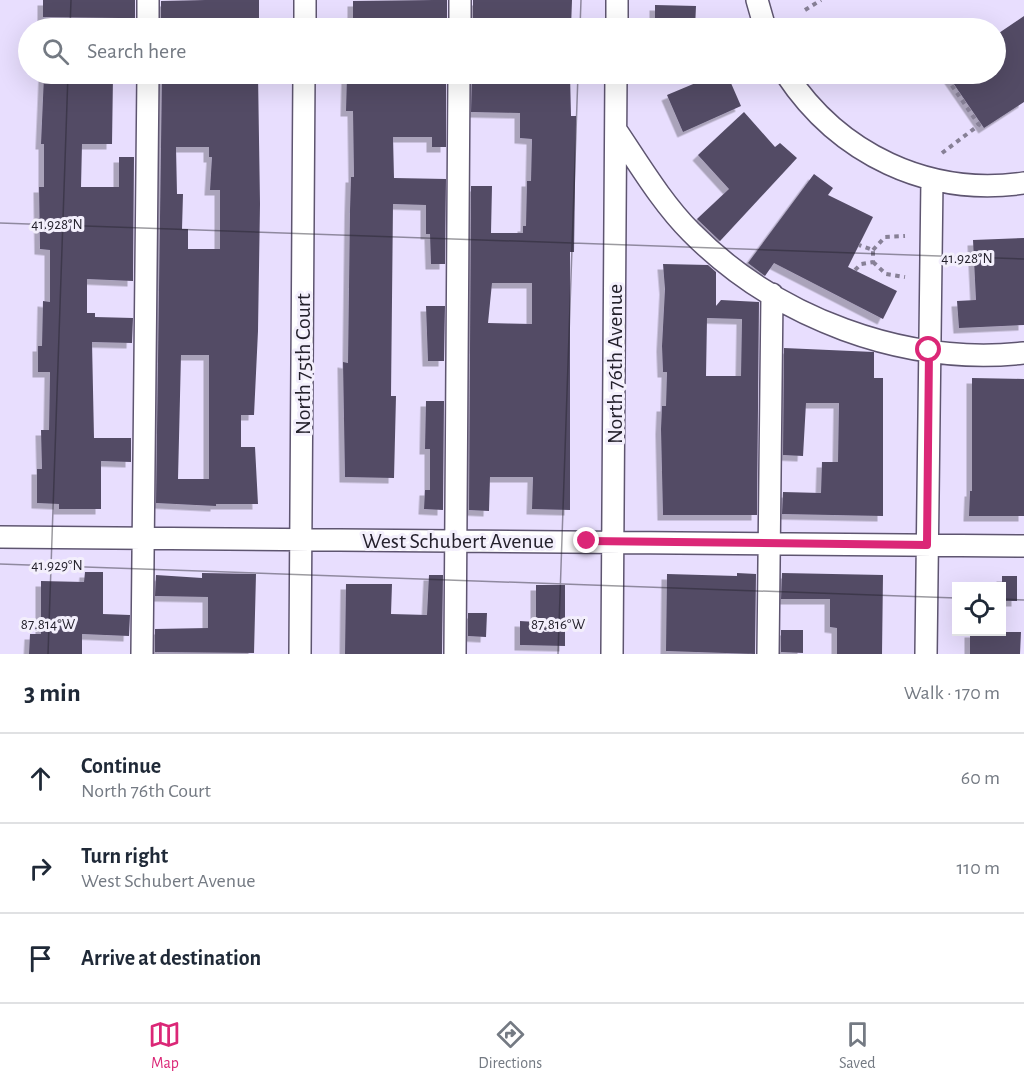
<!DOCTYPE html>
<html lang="en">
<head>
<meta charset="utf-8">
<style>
	body { margin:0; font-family:"Alegreya Sans",sans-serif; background:#f6f6f7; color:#1f2937 }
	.controls { position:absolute; right:18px; bottom:18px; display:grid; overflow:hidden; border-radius:0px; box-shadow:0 6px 24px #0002 }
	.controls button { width:54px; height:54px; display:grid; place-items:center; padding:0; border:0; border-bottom:2px solid #e0e1e3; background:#fff; color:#1f2937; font:30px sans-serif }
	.stop { position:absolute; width:18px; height:18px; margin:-14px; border:4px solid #db2777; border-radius:50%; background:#fff }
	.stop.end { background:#db2777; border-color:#fff; box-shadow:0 2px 6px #0008 }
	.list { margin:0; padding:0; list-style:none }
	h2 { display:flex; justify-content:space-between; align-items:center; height:78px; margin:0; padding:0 24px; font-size:26px }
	h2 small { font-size:20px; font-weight:400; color:#747a83 }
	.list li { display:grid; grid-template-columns:39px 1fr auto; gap:18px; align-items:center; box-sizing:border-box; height:90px; padding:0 24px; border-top:2px solid #e0e1e3 }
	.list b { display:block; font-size:22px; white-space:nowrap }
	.list p { margin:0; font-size:20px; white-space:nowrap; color:#747a83 }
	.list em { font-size:20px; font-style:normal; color:#747a83 }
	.icon { flex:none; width:33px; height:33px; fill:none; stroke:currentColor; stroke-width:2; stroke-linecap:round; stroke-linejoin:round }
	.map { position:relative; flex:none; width:1024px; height:654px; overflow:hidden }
	.search { position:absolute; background:#fff; box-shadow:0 6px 24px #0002; left:18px; right:18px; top:18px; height:66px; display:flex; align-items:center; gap:15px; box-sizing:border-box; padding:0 21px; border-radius:33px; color:#747a83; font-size:22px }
	.sheet { height:348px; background:#fff }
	nav { display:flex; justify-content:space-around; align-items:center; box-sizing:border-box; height:84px; border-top:2px solid #e0e1e3; background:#fff; font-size:16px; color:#747a83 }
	nav a { display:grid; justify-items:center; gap:3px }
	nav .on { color:#db2777 }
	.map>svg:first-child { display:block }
	.building { fill:#534b65; fill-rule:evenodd; filter:url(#shadow) }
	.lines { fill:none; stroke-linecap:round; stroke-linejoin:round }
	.minor-casing { stroke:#5e5570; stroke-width:24 }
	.path { stroke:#878096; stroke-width:4; stroke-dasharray:4.5 4.5; stroke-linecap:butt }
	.minor { stroke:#fff; stroke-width:21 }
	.route { stroke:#db2777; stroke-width:8 }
	.ticks { fill:none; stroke:#24212c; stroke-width:1.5; stroke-opacity:0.45 }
	.labels { text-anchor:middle; stroke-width:6; stroke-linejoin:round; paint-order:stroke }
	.street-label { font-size:22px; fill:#24212c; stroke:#f3effc }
	.ticks-label { font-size:15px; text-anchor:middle; fill:#24212c; stroke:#f3effc; stroke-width:6; stroke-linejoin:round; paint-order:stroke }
</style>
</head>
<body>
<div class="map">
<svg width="1024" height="654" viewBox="0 0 1024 654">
	<defs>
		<filter id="shadow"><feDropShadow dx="-5.5" dy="5.5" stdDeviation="0" flood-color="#0004"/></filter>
	</defs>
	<rect width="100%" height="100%" fill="#e8defe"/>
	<path class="building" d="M43,0H135V28H120V18L43,17Z
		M205,0H259V19L183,18V28H161V1Z
		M433,0H447V23H406L399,25V28H353V1Z
		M473,0H572L571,28H473Z
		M655,5L696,6L695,28L655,27Z
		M1024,16V102L984,128L947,74H996V35Z
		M162,74H258L260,204L258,331L254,415H241V447H255L258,504H216V506L156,503ZM176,147H209V157H212L210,190H220V249H188V229H182L183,194H177ZM181,355H209V479H178Z
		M347,74H446V147H432V137H393L394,178L446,179L445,264H431L430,234H426V205L393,204L391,396H396L394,478L345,477L343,362L348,363L350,210L351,177H354L353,111H346Z
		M472,74H570L571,116H576L574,252H570V510L532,509L533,477H490L489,511L469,510L471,186H492L491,233H523V226H526L527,181H531L532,139L520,138V113L471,112ZM492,283H532V324L488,323Z
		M717,74H727L741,106L683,132L667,95Z
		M44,75L113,76L112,144H82L81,187H119V157H134L133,281L87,279V313H95V317L133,318L132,343L92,342L94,438H131V462L101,461V509H59V504L37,503V469H42L41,430H49L50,372H38V346H42L43,301L50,302V250L40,249L39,187H44V144H41Z
		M744,112L775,147L780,143L797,158L720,241L697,219L729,189L698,155Z
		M814,174L833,188L828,195L873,217L848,267L897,291L883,319L774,263L765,276L748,263Z
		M1024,238V325L959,328L957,301L976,300L973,240Z
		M663,264L708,265L716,272V306L721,300L759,302L757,515H663L661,429L662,406H666L667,372H663L662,346L665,289ZM707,318L742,319L741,376H706Z
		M426,306H445L444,361H428Z
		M784,348L874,352V378H883V516L782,514L783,492L821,493L822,462H838L839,403H806L803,456L783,455Z
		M972,378L1024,379V516H969L970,491H972Z
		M426,401H444L443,510L424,509L425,490H430V449H425Z
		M85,572H103V614L130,615L129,636L82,634V654H29L30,634H41V581L84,582Z
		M202,573L256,574L254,653L155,652V629L208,628V597L155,596L156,575L202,578Z
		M737,573L756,574L755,654L666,651L667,574L737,576Z
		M782,573L883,575L882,654H837V628L830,627V599H781Z
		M429,575H443L442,654H345L346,584H392L391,614L427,615Z
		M1002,576H1017V601H1002Z
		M536,585H565V646L520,645V621L536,622Z
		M468,613H487L486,637L468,636Z
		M781,630H803V653L781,652Z
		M970,632H1021L1020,654H970Z"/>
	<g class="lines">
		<g class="minor-casing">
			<path id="minor" d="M757,0L765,28
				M148,28V0
				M305,28V0
				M460,28V0
				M617,28V0
				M786,74C839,154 928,197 1024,183
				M616,130C639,164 662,203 691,232C776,318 904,366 1024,353
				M0,537L1024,546
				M142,654L148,74
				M300,654L304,74
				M455,654L459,74
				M612,654L616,74
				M768,654L772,294
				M926,654L932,179"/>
		</g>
		<path class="path" d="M805,10L821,0
			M942,153L979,125L944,74
			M873,250L885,237L905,236
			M873,262L886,274L905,277
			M855,270L861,264L873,262V250L859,245"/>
		<use href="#minor" class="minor"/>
	</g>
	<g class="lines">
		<path class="route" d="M587,541L927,545L929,350"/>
	</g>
	<path class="ticks" d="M70,28L71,0M580,28L581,0M0,223L1024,259M0,564L956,598M1002,599L1024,600M48,654L68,74M558,654L578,74"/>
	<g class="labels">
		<g class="street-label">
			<text transform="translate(302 364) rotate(-90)" y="8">North 75th Court</text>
			<text transform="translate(614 364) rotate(-90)" y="8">North 76th Avenue</text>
			<text x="458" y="548">West Schubert Avenue</text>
		</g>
	</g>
	<g class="ticks-label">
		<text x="57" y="229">41.928°N</text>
		<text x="967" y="263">41.928°N</text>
		<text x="57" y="570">41.929°N</text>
		<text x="48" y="629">87.814°W</text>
		<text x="558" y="629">87.816°W</text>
	</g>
</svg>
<div class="controls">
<button><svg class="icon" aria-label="locate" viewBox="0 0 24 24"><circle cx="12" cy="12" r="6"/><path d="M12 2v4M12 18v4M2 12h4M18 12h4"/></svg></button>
</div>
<div class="stop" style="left:929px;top:350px"></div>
<div class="stop end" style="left:587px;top:541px"></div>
<div class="search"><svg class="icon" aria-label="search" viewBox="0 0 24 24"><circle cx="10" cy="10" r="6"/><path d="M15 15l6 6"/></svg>Search here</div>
</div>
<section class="sheet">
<h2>3 min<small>Walk · 170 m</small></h2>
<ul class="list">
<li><svg class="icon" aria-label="ahead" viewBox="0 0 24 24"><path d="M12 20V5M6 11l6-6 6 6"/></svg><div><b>Continue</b><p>North 76th Court</p></div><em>60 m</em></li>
<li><svg class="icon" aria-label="right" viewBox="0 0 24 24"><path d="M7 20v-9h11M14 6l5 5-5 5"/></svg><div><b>Turn right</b><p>West Schubert Avenue</p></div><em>110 m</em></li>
<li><svg class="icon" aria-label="arrive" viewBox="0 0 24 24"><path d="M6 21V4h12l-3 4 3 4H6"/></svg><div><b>Arrive at destination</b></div></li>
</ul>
</section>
<nav>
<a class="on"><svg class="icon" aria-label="map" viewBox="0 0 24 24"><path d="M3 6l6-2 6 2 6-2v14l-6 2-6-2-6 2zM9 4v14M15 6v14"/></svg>Map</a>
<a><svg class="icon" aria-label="directions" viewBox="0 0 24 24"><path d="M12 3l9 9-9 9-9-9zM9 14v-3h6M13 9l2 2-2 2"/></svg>Directions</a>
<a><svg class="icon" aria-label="saved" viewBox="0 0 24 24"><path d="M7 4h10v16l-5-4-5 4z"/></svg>Saved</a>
</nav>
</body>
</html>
